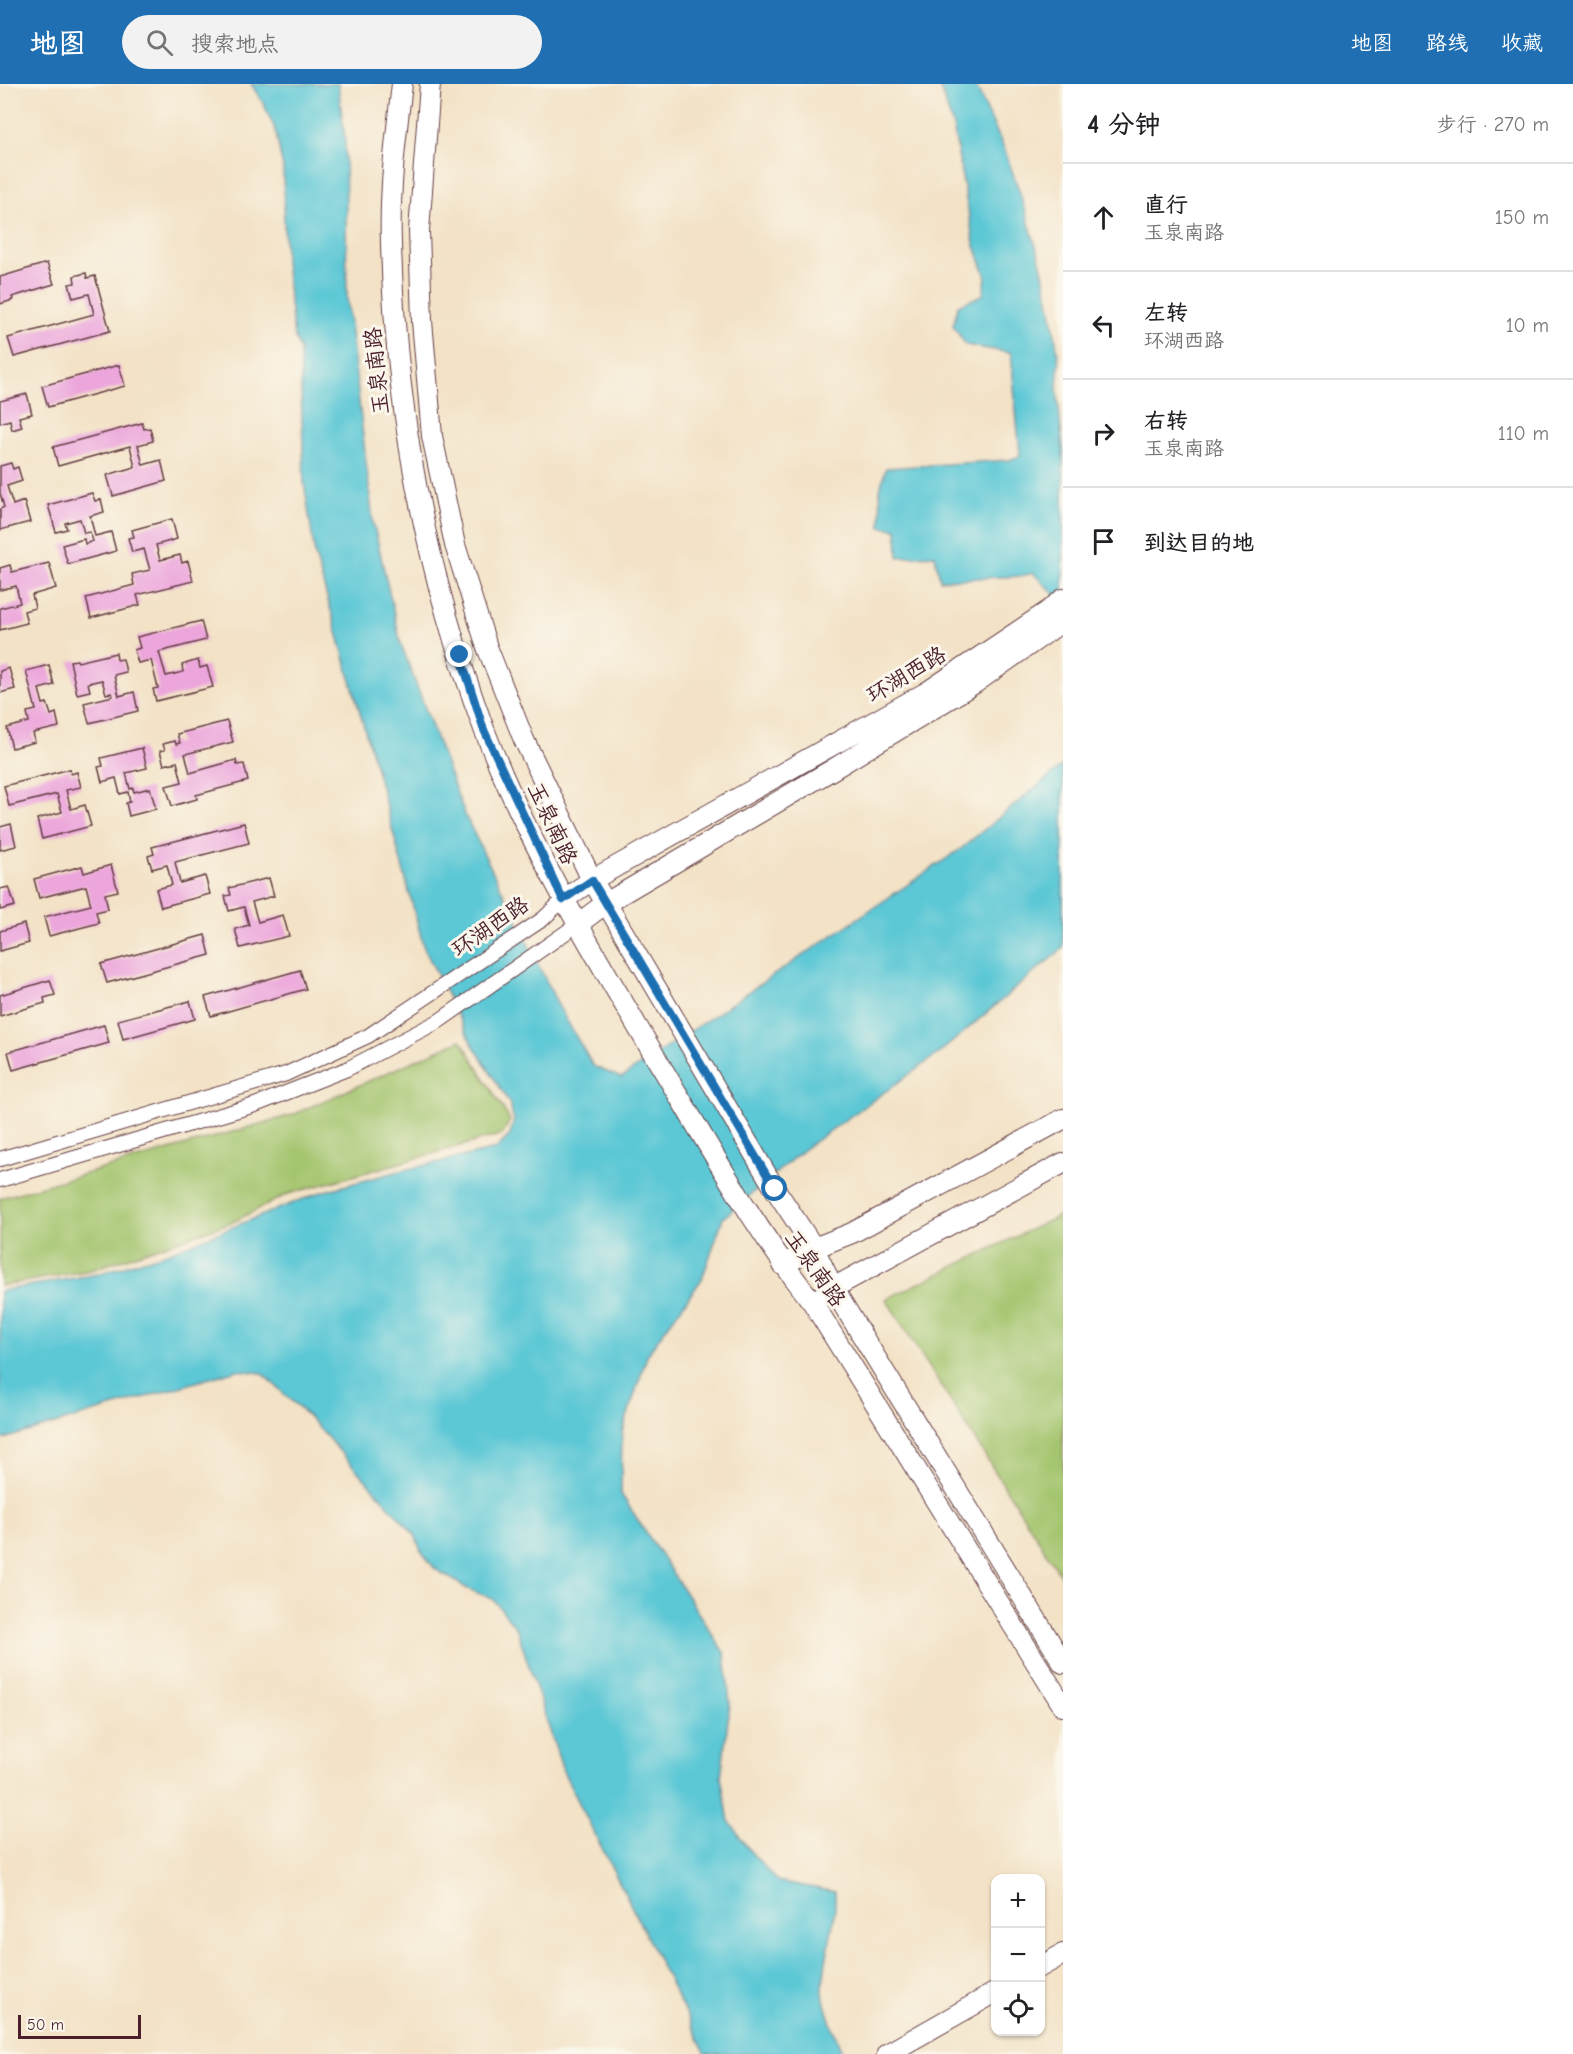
<!DOCTYPE html>
<html lang="zh">
<head>
<meta charset="utf-8">
<style>
	body { margin:0; font-family:"Comic Neue","LXGW WenKai TC",sans-serif; background:#f2f2f2; color:#202124 }
	.controls { position:absolute; right:18px; bottom:18px; display:grid; overflow:hidden; border-radius:12px; box-shadow:0 2px 4px #0004 }
	.controls button { width:54px; height:54px; display:grid; place-items:center; padding:0; border:0; border-bottom:2px solid #e0e0e0; background:#fff; color:#202124; font:30px sans-serif }
	.scale { position:absolute; left:18px; bottom:15px; width:123px; box-sizing:border-box; padding-left:6px; border:3px solid #4a1f2b; border-top:0; font-size:16px; line-height:21px; white-space:nowrap; color:#4a1f2b; -webkit-text-stroke:4px #fbf7ec; paint-order:stroke }
	.stop { position:absolute; width:18px; height:18px; margin:-14px; border:4px solid #1f6fb2; border-radius:50%; background:#fff }
	.stop.end { background:#1f6fb2; border-color:#fff; box-shadow:0 2px 6px #0008 }
	.list { margin:0; padding:0; list-style:none }
	h2 { display:flex; justify-content:space-between; align-items:center; height:78px; margin:0; padding:0 24px; font-size:26px }
	h2 small { font-size:20px; font-weight:400; color:#757577 }
	.list li { display:grid; grid-template-columns:39px 1fr auto; gap:18px; align-items:center; box-sizing:border-box; height:108px; padding:0 24px; border-top:2px solid #e0e0e0 }
	.list b { display:block; font-size:22px; white-space:nowrap }
	.list p { margin:0; font-size:20px; white-space:nowrap; color:#757577 }
	.list em { font-size:20px; font-style:normal; color:#757577 }
	.icon { flex:none; width:33px; height:33px; fill:none; stroke:currentColor; stroke-width:2; stroke-linecap:round; stroke-linejoin:round }
	.map { position:relative; flex:none; width:1063px; height:1970px; overflow:hidden }
	header { display:flex; align-items:center; gap:36px; box-sizing:border-box; height:84px; padding:0 30px; background:#1f6fb2; color:#fff }
	header strong { font-size:28px }
	nav { display:flex; gap:33px; margin-inline-start:auto; font-size:21px }
	.search { width:420px; height:54px; background:#f2f2f2; display:flex; align-items:center; gap:15px; box-sizing:border-box; padding:0 21px; border-radius:33px; color:#757577; font-size:22px }
	main { display:flex }
	aside { flex:1; background:#fff }
	.map>svg:first-child { display:block }
	.green { fill:#a4c56e; stroke:#77724c; stroke-width:1.5 }
	.water { fill:#5bc7d5; stroke:#527380; stroke-width:1.5 }
	.building { fill:#eca6db }
	.lines { fill:none; stroke-linecap:round; stroke-linejoin:round }
	.street-casing { stroke:#633c42; stroke-width:16 }
	.secondary-casing { stroke:#633c42; stroke-width:22 }
	.street { stroke:#fff; stroke-width:14 }
	.secondary { stroke:#fff; stroke-width:20 }
	.route { stroke:#1f6fb2; stroke-width:8 }
	.labels { text-anchor:middle; stroke-width:6; stroke-linejoin:round; paint-order:stroke }
	.street-label { font-size:22px; fill:#4a1f2b; stroke:#fbf7ec }
</style>
</head>
<body>
<header>
<strong>地图</strong>
<div class="search"><svg class="icon" aria-label="search" viewBox="0 0 24 24"><circle cx="10" cy="10" r="6"/><path d="M15 15l6 6"/></svg>搜索地点</div>
<nav><a>地图</a><a>路线</a><a>收藏</a></nav>
</header>
<main>
<div class="map">
<svg width="1063" height="1970" viewBox="0 0 1063 1970">
	<rect width="100%" height="100%" fill="#fbf7ec"/>
	<filter id="ink" filterUnits="userSpaceOnUse"><feTurbulence type="fractalNoise" baseFrequency=".0167" numOctaves="2"/><feDisplacementMap in="SourceGraphic" scale="12" xChannelSelector="R" yChannelSelector="G"/><feConvolveMatrix kernelMatrix="1 2 1 2 8 2 1 2 1" color-interpolation-filters="sRGB"/></filter>
	<filter id="wash" filterUnits="userSpaceOnUse"><feTurbulence type="fractalNoise" baseFrequency=".008" numOctaves="4" result="noise"/><feDisplacementMap in="SourceGraphic" scale="24" xChannelSelector="R" yChannelSelector="G"/><feGaussianBlur stdDeviation="1.35" result="paint"/><feColorMatrix in="noise" values="0 0 0 0 0 0 0 0 0 0 0 0 0 0 0 0 0 1.4 0 .05"/><feComposite in="paint" operator="in"/></filter>
	<g filter="url(#wash)">
		<rect width="100%" height="100%" fill="#f3e2c6"/>
		<path class="green" d="M461,956L510,1036L503,1050L288,1110L233,1138L91,1186L0,1202V1114L292,1031Z
			M1063,1130V1495L886,1215Z"/>
		<path class="water" d="M251,0H338L345,56L347,214L373,438L401,560L465,731L559,923L593,982L621,994L962,764L1063,681V864L938,970L803,1066L723,1134L702,1195L648,1269L622,1349L621,1410L725,1570L730,1620L721,1693L729,1737L750,1767L777,1797L835,1808C837,1841 823,1873 823,1907C823,1922 837,1955 843,1970H706L563,1687L517,1545L493,1515L468,1505L435,1485L421,1467L415,1451L309,1333L262,1289L237,1286L0,1356V1207L98,1190L167,1169L321,1108L400,1087L496,1065L510,1051L514,1036L509,1018L471,958L424,864L377,688L315,471L304,398L300,266L294,252L285,178L283,84L275,45L263,19Z
			M939,0H975L1004,64L1021,112L1040,176L1051,225L1059,278L1057,303L1063,367V519L1033,489L1021,492L940,496L935,471L898,473L897,445L881,443L880,405L886,384L1009,376L1020,372L1011,269L966,261L953,242L958,221L983,211L986,193L974,159L953,42Z"/>
		<g id="blocks">
			<path class="building" d="M47,179L54,200L12,213L13,216L0,220V193Z
				M86,189L87,194L95,192L110,247L14,273L8,254L94,230L89,210L73,214L69,200L75,199L74,192Z
				M119,281L125,302L48,323L42,302Z
				M27,310L32,330L19,333L22,343L12,346L10,336L0,339V317Z
				M142,339L144,345L150,344L153,357L138,361L143,381L161,376L166,397L113,412L107,391L135,383L130,362L58,382L53,363Z
				M11,379L13,385L18,383L22,397L7,402L13,421L24,417L30,438L0,446V425L4,423L0,409V382Z
				M92,409L95,417L101,415L104,428L90,432L95,452L111,448L116,467L68,480L62,461L84,455L85,460L93,457L90,448L84,449L80,435L65,439L67,445L56,448L48,421Z
				M172,435L177,455L156,461L160,476L180,471L182,479L188,477L193,497L137,511L140,521L91,534L86,514L134,501L132,490L150,486L144,465L132,468L128,454L134,453L132,446Z
				M49,479L56,504L32,511L35,524L24,527L27,539L0,546V524L20,519L16,502L0,506V484L10,481L12,488Z
				M201,537L206,556L159,568L166,592L183,588L182,581L198,576L200,584L207,582L213,603L156,617L153,605L158,604L151,576L138,579L134,566L140,564L137,553Z
				M116,569L117,576L123,575L126,588L114,591L119,612L134,608L138,627L89,639L84,619L113,612L112,609L106,610L102,596L88,599L90,607L77,610L70,577L77,576L78,578Z
				M49,581L54,601L39,605L43,620L47,619L51,631L56,629L59,643L33,649L35,658L12,664L7,644L29,638L27,628L36,626L26,587Z
				M9,584L15,605L0,609V587Z
				M227,637L233,658L185,670L190,689L236,676L237,681L244,680L248,697L196,711L197,715L172,722L166,702L182,698L177,678L164,681L160,667L165,666L163,660L175,657L176,660L180,659L177,650Z
				M142,664L147,684L126,689L130,705L133,704L134,708L150,704L156,725L129,732L126,719L130,718L128,708L120,710L116,694L102,698L98,683L103,682L101,674Z
				M70,685L71,690L77,688L81,703L66,706L71,725L85,721L91,742L42,755L37,735L62,728L57,710L9,722L4,702Z
				M244,739L249,759L175,778L180,799L205,792L210,810L161,823L156,805L172,801L167,781L152,785L148,772L154,770L152,763Z
				M11,740L16,762L0,766V743Z
				M111,781L118,807L105,810L108,825L96,828L99,839L49,852L44,833L91,821L86,802L39,814L34,795L82,782L84,789Z
				M269,794L274,812L252,818L258,838L283,831L289,852L240,864L235,845L249,841L244,823L229,827L225,812L231,811L229,804Z
				M9,803L15,822L0,826V805Z
				M24,840L29,859L0,867V847Z
				M205,851L210,871L107,899L101,880Z
				M300,886L306,905L211,932L205,913Z
				M50,896L55,911L44,914L45,919L0,932V911Z
				M190,917L195,935L123,955L118,936Z
				M104,941L109,959L13,986L8,968Z"/>
		</g>
	</g>
	<g filter="url(#ink)">
		<use href="#blocks" fill-opacity="0" stroke="#633c42" stroke-width="1.5"/>
		<g class="lines">
			<g class="street-casing">
				<path id="street" d="M0,1075L286,990L368,952L543,835L563,816
					M0,1096L255,1021L347,985L439,937L578,840"/>
			</g>
			<g class="secondary-casing">
				<path id="secondary" d="M402,0C396,52 389,106 391,159C395,324 426,490 484,645C529,763 595,871 659,979C708,1060 754,1144 813,1219L1063,1622
					M430,0L419,147L422,237L432,352L455,461L487,563L524,656L592,796L606,819L775,1105L814,1164L833,1204L1063,1579
					M563,816L592,796L927,608L1050,526L1063,515
					M578,840L606,819L830,687L975,599L1063,537
					M783,1181L814,1164L852,1149L1063,1035
					M822,1212L833,1204L1063,1079
					M1040,1883L1063,1870
					M887,1970L996,1908"/>
			</g>
			<use href="#street" class="street"/>
			<use href="#secondary" class="secondary"/>
		</g>
	</g>
	<g class="lines" filter="url(#ink)">
		<path class="route" d="M460,571L484,646L563,816L592,796L775,1105"/>
	</g>
	<g class="labels">
		<g class="street-label">
			<text transform="translate(376 287) rotate(-96)" y="8">玉泉南路</text>
			<text transform="translate(906 590) rotate(-31)" y="8">环湖西路</text>
			<text transform="translate(553 739) rotate(65)" y="8">玉泉南路</text>
			<text transform="translate(490 842) rotate(-35)" y="8">环湖西路</text>
			<text transform="translate(816 1184) rotate(55)" y="8">玉泉南路</text>
		</g>
	</g>
</svg>
<div class="controls">
<button>+</button>
<button>−</button>
<button><svg class="icon" aria-label="locate" viewBox="0 0 24 24"><circle cx="12" cy="12" r="6"/><path d="M12 2v4M12 18v4M2 12h4M18 12h4"/></svg></button>
</div>
<div class="scale">50 m</div>
<div class="stop" style="left:775px;top:1105px"></div>
<div class="stop end" style="left:460px;top:571px"></div>
</div>
<aside>
<h2>4 分钟<small>步行 · 270 m</small></h2>
<ul class="list">
<li><svg class="icon" aria-label="ahead" viewBox="0 0 24 24"><path d="M12 20V5M6 11l6-6 6 6"/></svg><div><b>直行</b><p>玉泉南路</p></div><em>150 m</em></li>
<li><svg class="icon" aria-label="left" viewBox="0 0 24 24"><path d="M17 20v-9H6M10 6l-5 5 5 5"/></svg><div><b>左转</b><p>环湖西路</p></div><em>10 m</em></li>
<li><svg class="icon" aria-label="right" viewBox="0 0 24 24"><path d="M7 20v-9h11M14 6l5 5-5 5"/></svg><div><b>右转</b><p>玉泉南路</p></div><em>110 m</em></li>
<li><svg class="icon" aria-label="arrive" viewBox="0 0 24 24"><path d="M6 21V4h12l-3 4 3 4H6"/></svg><div><b>到达目的地</b></div></li>
</ul>
</aside>
</main>
</body>
</html>
